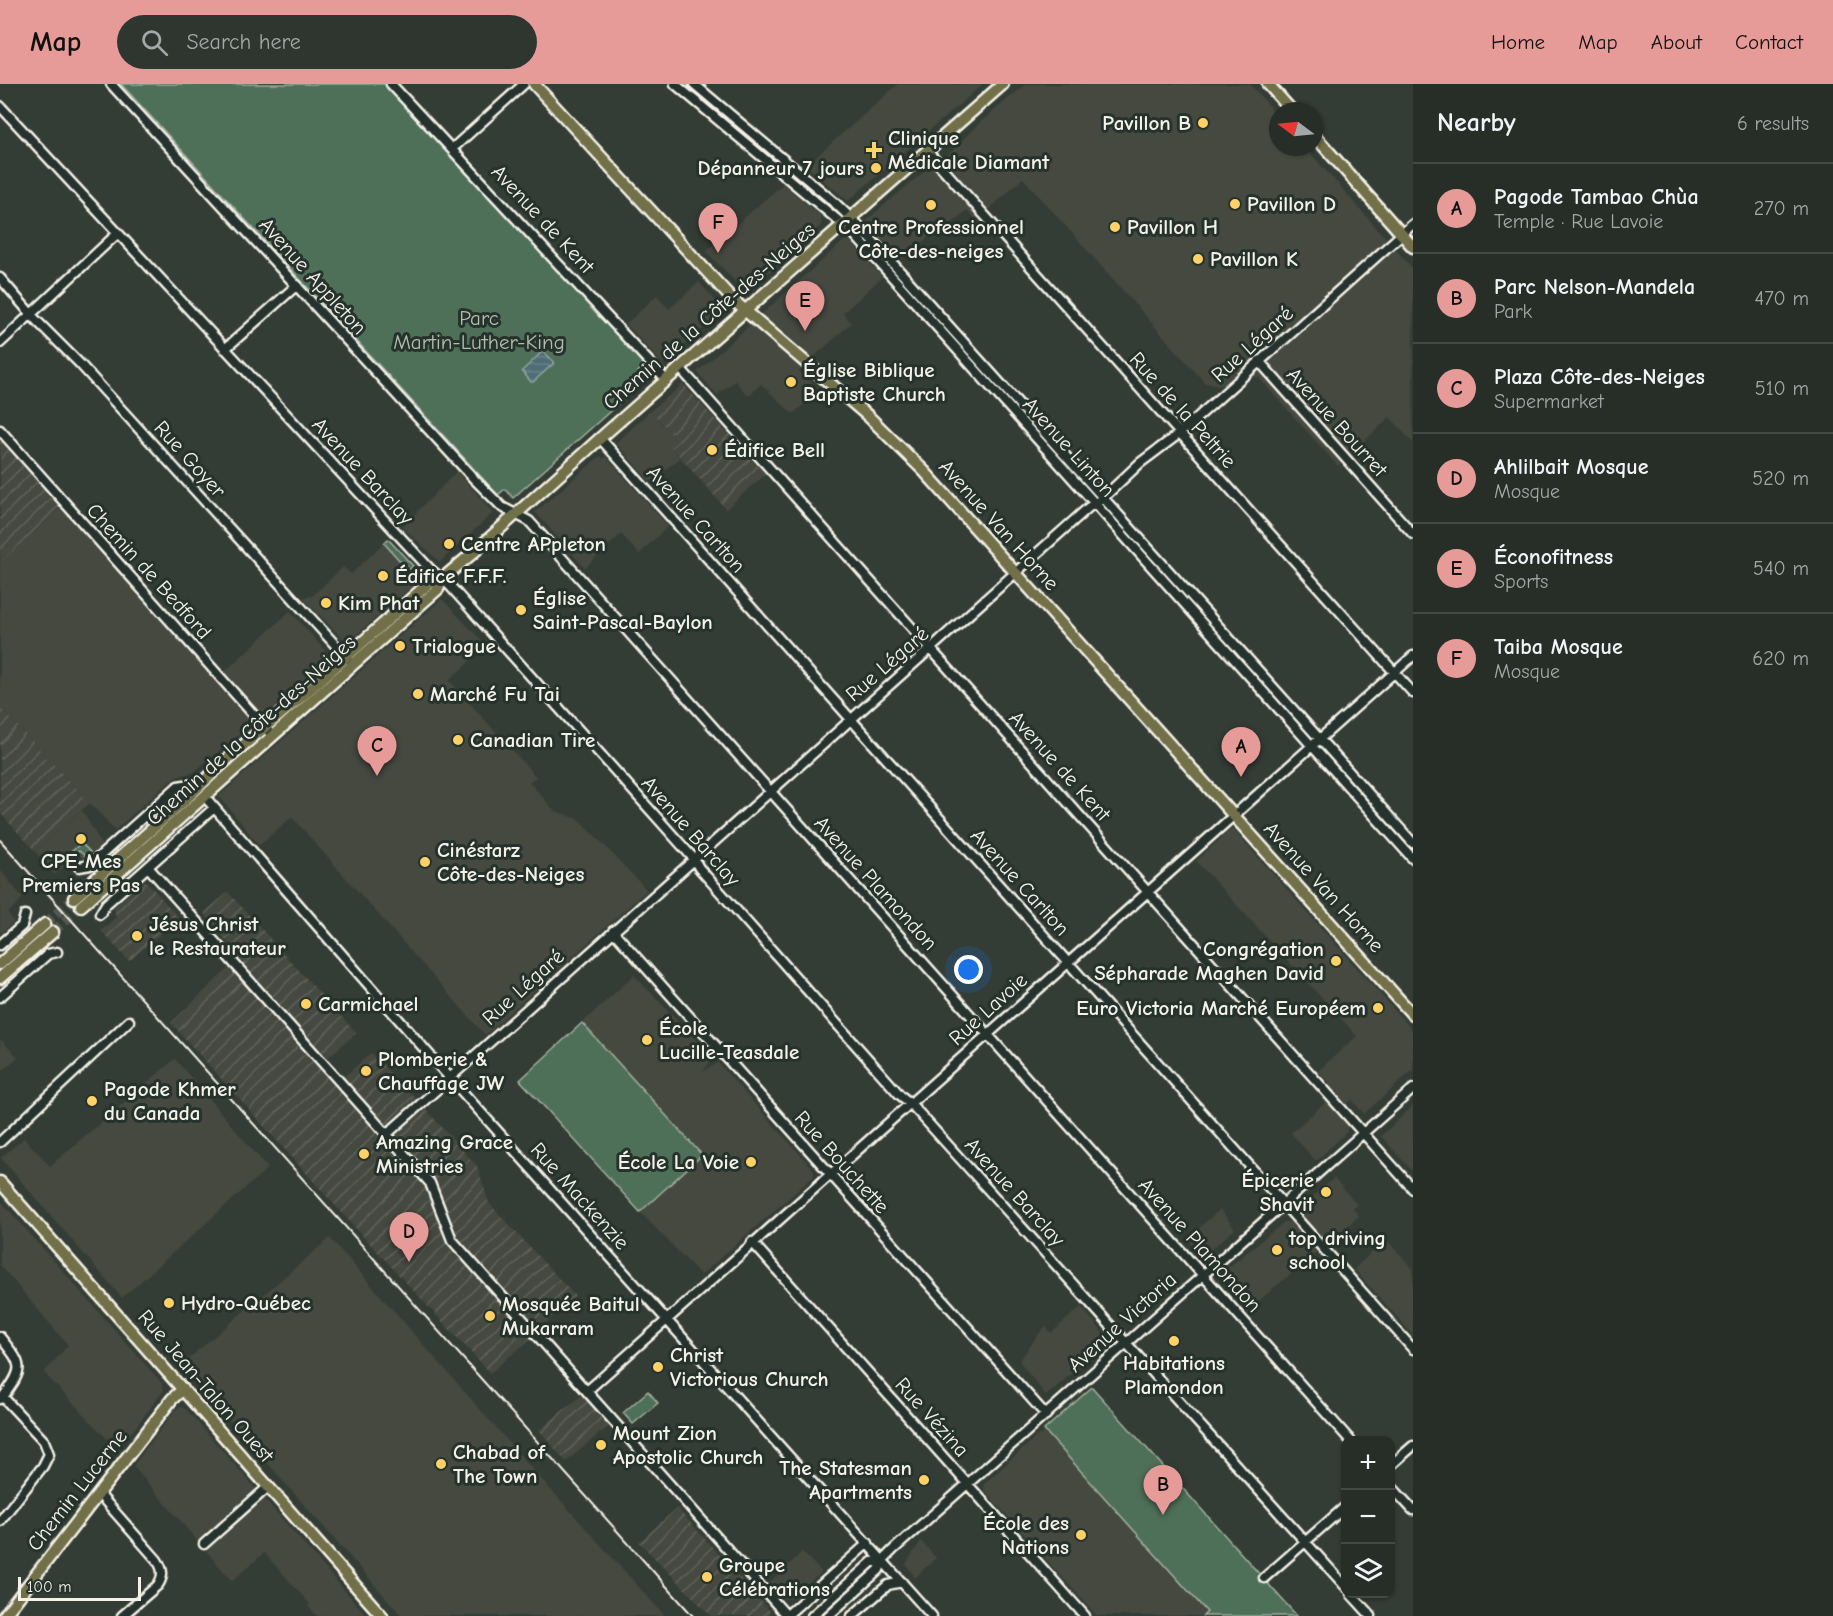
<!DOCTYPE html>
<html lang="en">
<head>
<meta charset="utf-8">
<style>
	body { margin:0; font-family:"Comic Neue",sans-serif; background:#2f3630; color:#f1f3f6 }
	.controls { position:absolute; right:18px; bottom:18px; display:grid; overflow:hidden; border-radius:12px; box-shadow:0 2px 4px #0004 }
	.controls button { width:54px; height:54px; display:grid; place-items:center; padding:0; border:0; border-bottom:2px solid #434a45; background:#272e28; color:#f1f3f6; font:30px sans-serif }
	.compass { position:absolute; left:1269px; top:18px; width:54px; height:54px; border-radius:50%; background:#272e28; box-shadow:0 2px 4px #0004; rotate:286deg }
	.scale { position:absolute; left:18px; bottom:15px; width:123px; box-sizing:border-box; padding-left:6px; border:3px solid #f4f1e8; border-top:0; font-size:16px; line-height:21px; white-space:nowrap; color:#f4f1e8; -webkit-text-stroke:4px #26332d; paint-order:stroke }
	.you { position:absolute; left:969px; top:886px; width:21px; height:21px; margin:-15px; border:4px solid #fff; border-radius:50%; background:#1a73e8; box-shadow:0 0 0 9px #1a73e833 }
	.badge { display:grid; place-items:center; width:39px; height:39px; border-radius:50%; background:#e69b98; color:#111; font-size:20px; font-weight:700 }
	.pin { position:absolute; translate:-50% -50px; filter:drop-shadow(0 2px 3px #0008) }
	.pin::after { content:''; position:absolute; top:32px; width:21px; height:18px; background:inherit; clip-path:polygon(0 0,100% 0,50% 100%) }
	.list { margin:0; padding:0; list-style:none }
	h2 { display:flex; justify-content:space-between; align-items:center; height:78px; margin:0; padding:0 24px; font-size:26px }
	h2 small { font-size:20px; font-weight:400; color:#a4a8a8 }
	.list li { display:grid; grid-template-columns:39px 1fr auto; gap:18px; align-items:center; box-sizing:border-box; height:90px; padding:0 24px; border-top:2px solid #434a45 }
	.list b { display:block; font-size:22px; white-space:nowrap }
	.list p { margin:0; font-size:20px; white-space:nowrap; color:#a4a8a8 }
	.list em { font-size:20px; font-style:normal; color:#a4a8a8 }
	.icon { flex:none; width:33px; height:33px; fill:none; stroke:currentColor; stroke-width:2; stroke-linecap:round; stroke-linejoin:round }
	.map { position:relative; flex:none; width:1413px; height:1532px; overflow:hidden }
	header { display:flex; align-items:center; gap:36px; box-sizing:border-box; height:84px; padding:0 30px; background:#e69b98; color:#111 }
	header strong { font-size:28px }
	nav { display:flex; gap:33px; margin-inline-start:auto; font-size:21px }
	.search { width:420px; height:54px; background:#2f3630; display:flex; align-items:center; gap:15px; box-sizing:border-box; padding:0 21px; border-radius:33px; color:#a4a8a8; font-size:22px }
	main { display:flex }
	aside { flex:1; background:#272e28 }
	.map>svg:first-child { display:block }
	.built { fill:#45493f }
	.industrial { fill:url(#industrial-furrows) }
	.green { fill:#506f58; stroke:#a2b0a0; stroke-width:1.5 }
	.water { fill:url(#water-rules); stroke:#91a2a3; stroke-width:1.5 }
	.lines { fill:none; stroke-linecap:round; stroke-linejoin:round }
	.major-tunnel { stroke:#515850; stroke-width:10; stroke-dasharray:10 5; stroke-linecap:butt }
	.minor-casing { stroke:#f4f1e8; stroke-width:13 }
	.major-casing { stroke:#f4f1e8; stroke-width:15 }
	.minor { stroke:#26332d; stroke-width:8 }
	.major { stroke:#71704a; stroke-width:10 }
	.rail { stroke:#f4f1e8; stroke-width:2 }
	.poi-dot { fill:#ffd166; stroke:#26332d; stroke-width:2 }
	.labels { text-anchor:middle; stroke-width:6; stroke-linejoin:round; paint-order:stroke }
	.poi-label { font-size:21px; font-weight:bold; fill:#f4f1e8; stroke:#26332d; text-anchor:start }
	.street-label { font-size:21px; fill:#f4f1e8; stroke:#26332d }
	.park-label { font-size:21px; fill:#b2bdae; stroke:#26332d }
</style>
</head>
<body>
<header>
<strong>Map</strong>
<div class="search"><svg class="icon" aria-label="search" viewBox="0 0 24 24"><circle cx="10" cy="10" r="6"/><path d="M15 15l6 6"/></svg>Search here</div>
<nav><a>Home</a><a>Map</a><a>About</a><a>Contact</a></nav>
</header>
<main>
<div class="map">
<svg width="1413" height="1532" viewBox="0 0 1413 1532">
	<defs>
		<pattern id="industrial-furrows" width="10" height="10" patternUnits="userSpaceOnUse" patternTransform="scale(1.5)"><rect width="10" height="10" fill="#45493f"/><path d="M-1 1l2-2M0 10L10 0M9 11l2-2" fill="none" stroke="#60645b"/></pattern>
		<pattern id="water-rules" width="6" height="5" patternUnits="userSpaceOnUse" patternTransform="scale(1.5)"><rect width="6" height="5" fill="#4f6d75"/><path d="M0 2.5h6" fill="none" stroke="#698289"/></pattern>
	</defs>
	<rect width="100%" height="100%" fill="#343d35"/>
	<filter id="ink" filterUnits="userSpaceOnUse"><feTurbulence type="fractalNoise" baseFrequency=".0167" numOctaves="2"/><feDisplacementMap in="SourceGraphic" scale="12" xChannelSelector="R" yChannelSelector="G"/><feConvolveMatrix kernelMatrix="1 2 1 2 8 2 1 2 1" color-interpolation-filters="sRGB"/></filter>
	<g filter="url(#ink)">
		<path class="built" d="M898,0H983L848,117L806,82Z
			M1026,0H1250L1278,32V63H1305L1413,185V359L1390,333L1338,382L1258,293L1218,302L1205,299L1023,94L977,137L967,126L934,155L929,153L900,176L867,140V136L929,83L947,72L977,41Z
			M783,100L821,132V141L775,183L744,207L706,167Z
			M845,156L847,157L849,156L882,193L843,229L851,239L799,287L820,306L793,330L761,300L748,312L735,297L717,311L697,288Z
			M699,198L724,226L663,280L626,240L657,211L669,225Z
			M650,327L678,357L671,363L680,374L650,398L616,359Z
			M600,372L603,375L606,373L668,442L639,470L621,450L585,484L535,428Z
			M457,387L493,429L440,478L402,443Z
			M65,419L220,592L290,527L332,574L269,630L248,640L247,644L194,688L175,693L115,746L0,623V479Z
			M388,455L422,494L349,557L342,554L303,514L312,512L343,483L351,490Z
			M442,515L487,562L449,596L536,693L529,698L555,727L579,735L647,806L485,951L292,733L259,761L219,712Z
			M82,726L102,761L85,776L80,772H76L55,791L35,767Z
			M1232,744L1413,947V986L1364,1030L1352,1016L1348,1019L1347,1048L1316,1077L1291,1049L1326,1018L1330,1000L1318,987L1357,952L1196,777Z
			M0,786L23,814L8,829L14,838L0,850Z
			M634,891L713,974L703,987L718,979L814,1086V1092L701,1191L640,1128L702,1071L582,939Z
			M0,955L18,973L0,989Z
			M175,975L268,1084L122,1214L1,1074L24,1054L50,1082Z
			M1413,1022V1088L1381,1052Z
			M1334,1094L1357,1121L1353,1124L1359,1132L1249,1225L1219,1191L1284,1138H1289L1302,1127L1304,1120Z
			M0,1116L161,1298L164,1306L118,1366L44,1289L68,1261L0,1181Z
			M1220,1125L1235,1145L1203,1172L1187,1155Z
			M330,1154L534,1387L665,1532H402L181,1281Z
			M1386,1155L1413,1185V1251L1354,1185Z
			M1081,1223L1100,1245L1107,1258L1046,1312L1019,1277L1045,1242L1051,1249Z
			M181,1323L186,1325L367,1532H317L308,1522L310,1520L264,1469L232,1497L133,1382L176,1325Z
			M1044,1346L1207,1528L1203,1532H1097L984,1406L985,1399L1039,1350L1040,1352L1043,1349Z
			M921,1457L936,1474L915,1494L906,1480Z
			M802,1468L822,1488L790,1515L783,1514L769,1499Z"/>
		<path class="industrial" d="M683,300L765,390L726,425L671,363L678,357L650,327Z
			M0,355L65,419L0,479Z
			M0,623L90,719L35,767L0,729Z
			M145,796L179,834L129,877L101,847L116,833L114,823Z
			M228,808L356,949L323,978L339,997L371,969L421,1020L477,1082L489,1119L575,1212L537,1246L535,1251L490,1289L360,1149L171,939L234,879L310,963L204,829Z
			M587,1307L614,1337L566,1378L539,1346Z
			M677,1424L770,1527L769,1532H711L639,1458Z"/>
		<path class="green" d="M121,0H386L645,281L638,288L645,296L513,414L505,405L498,411Z
			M388,455L413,482L408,486L384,459Z
			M81,759L90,768L85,772L79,767L66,780L62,776Z
			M582,939L702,1071L640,1128L520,996Z
			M1092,1303L1297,1532H1203L1207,1528L1044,1346Z
			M648,1307L658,1319L633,1340L623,1329Z"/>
		<path class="water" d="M543,267L554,278L553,280L533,298H531L522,287Z"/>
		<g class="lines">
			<path class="major-tunnel" d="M45,840L74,814
				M53,848L81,822"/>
			<g class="minor-casing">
				<path id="minor" d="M111,0L475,396L502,423L529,437L1350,1356
					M391,0L666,296
					M675,0L852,148L1413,775
					M694,0L834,118L861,144L1413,759
					M0,22L430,485L450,502L694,775L699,784L900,1011L910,1019L1346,1503
					M453,64L524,0
					M927,67L1413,609
					M0,194L36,236L80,280L349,576
					M0,259L118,149
					M225,265L297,201
					M1259,277L1413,450
					M680,284L1413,1105
					M0,346L269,648
					M600,354L1413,1265
					M205,713L441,984L932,1532
					M79,783L90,781L178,702L191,700L197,704
					M148,783L430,1099L452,1156L787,1532
					M100,830L106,820L214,724
					M613,847L1046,1331
					M0,861L22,842L25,831
					M0,913L48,870L57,868
					M387,1050L1089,423L1104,413L1140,379L1180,349L1413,140
					M0,1058L129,937
					M752,1158L1085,1532
					M0,1253C22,1281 26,1282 3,1313
					M587,1307L1413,572
					M0,1315L3,1313L44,1357L49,1370L43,1382L0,1437
					M1390,1382L1413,1362
					M1390,1401L1413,1426
					M99,1410L157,1476C163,1485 164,1492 158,1501L122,1532
					M204,1460L268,1403
					M1264,1494L1346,1422
					M1351,1510L1371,1532
					M786,1532L868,1459
					M812,1532L872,1478L883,1476
					M828,1532L879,1486L883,1476L894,1465L1413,1005
					M852,1532L888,1501L902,1498"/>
			</g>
			<g class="major-casing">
				<path id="major" d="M534,0L733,216L868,332L924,387L1413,931
					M1268,0L1292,27
					M1314,51L1413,163
					M74,814L187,714L233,670L301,613L430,498L442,495L474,468L606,349L1003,0
					M81,822L438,505L442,495
					M0,880L45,840
					M0,894L53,848
					M0,1098L382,1532
					M4,1532L172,1315L183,1305"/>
			</g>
			<use href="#minor" class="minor"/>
			<use href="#major" class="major"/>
			<path class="rail" d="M0,756L693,1532"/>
		</g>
	</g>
	<g class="poi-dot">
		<circle cx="1203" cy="39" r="6"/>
		<path d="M871 57h6v6h6v6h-6v6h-6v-6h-6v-6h6z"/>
		<circle cx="876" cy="84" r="6"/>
		<circle cx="1235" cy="120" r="6"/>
		<circle cx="931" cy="121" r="6"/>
		<circle cx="1115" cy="143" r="6"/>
		<circle cx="1198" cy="175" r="6"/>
		<circle cx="791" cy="298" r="6"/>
		<circle cx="712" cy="366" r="6"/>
		<circle cx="449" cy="460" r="6"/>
		<circle cx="383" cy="492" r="6"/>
		<circle cx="326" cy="519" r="6"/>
		<circle cx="521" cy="526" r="6"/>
		<circle cx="400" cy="562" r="6"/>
		<circle cx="418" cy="610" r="6"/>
		<circle cx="458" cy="656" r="6"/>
		<circle cx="81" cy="755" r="6"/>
		<circle cx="425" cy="778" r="6"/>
		<circle cx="137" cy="852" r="6"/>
		<circle cx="1336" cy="877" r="6"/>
		<circle cx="306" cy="920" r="6"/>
		<circle cx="1378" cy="924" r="6"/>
		<circle cx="647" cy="956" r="6"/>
		<circle cx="366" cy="987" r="6"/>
		<circle cx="92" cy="1017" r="6"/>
		<circle cx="364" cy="1070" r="6"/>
		<circle cx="751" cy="1078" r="6"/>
		<circle cx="1326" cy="1108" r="6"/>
		<circle cx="1277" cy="1166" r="6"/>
		<circle cx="169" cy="1219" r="6"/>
		<circle cx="490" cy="1232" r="6"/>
		<circle cx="1174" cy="1257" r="6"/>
		<circle cx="658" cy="1283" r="6"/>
		<circle cx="601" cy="1361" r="6"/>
		<circle cx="441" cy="1380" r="6"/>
		<circle cx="924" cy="1396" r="6"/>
		<circle cx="1081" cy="1451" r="6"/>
		<circle cx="707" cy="1493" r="6"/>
	</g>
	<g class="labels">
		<g class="poi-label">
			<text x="1191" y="46" text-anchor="end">Pavillon B</text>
			<text x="888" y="61">Clinique<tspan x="888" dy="24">Médicale Diamant</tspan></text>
			<text x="864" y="91" text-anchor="end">Dépanneur 7 jours</text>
			<text x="1247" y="127">Pavillon D</text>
			<text x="931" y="150" text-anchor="middle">Centre Professionnel<tspan x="931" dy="24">Côte-des-neiges</tspan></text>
			<text x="1127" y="150">Pavillon H</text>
			<text x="1210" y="182">Pavillon K</text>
			<text x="803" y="293">Église Biblique<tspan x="803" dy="24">Baptiste Church</tspan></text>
			<text x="724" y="373">Édifice Bell</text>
			<text x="461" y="467">Centre APpleton</text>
			<text x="395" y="499">Édifice F.F.F.</text>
			<text x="533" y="521">Église<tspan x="533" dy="24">Saint-Pascal-Baylon</tspan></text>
			<text x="338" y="526">Kim Phat</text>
			<text x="412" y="569">Trialogue</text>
			<text x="430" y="617">Marché Fu Tai</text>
			<text x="470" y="663">Canadian Tire</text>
			<text x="437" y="773">Cinéstarz<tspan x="437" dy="24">Côte-des-Neiges</tspan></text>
			<text x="81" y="784" text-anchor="middle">CPE Mes<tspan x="81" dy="24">Premiers Pas</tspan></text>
			<text x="149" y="847">Jésus Christ<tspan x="149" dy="24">le Restaurateur</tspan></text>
			<text x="1324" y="872" text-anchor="end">Congrégation<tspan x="1324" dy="24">Sépharade Maghen David</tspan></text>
			<text x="318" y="927">Carmichael</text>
			<text x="1366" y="931" text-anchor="end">Euro Victoria Marché Européem</text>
			<text x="659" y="951">École<tspan x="659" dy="24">Lucille-Teasdale</tspan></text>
			<text x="378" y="982">Plomberie &amp;<tspan x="378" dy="24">Chauffage JW</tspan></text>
			<text x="104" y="1012">Pagode Khmer<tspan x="104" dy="24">du Canada</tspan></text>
			<text x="376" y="1065">Amazing Grace<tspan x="376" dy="24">Ministries</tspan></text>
			<text x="739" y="1085" text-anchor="end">École La Voie</text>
			<text x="1314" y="1103" text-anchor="end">Épicerie<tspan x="1314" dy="24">Shavit</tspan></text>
			<text x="1289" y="1161">top driving<tspan x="1289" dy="24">school</tspan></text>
			<text x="181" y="1226">Hydro-Québec</text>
			<text x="502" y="1227">Mosquée Baitul<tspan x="502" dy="24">Mukarram</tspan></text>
			<text x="670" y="1278">Christ<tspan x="670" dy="24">Victorious Church</tspan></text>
			<text x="1174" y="1286" text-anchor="middle">Habitations<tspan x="1174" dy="24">Plamondon</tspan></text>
			<text x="613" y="1356">Mount Zion<tspan x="613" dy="24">Apostolic Church</tspan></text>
			<text x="453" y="1375">Chabad of<tspan x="453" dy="24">The Town</tspan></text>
			<text x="912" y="1391" text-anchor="end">The Statesman<tspan x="912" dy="24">Apartments</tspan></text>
			<text x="1069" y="1446" text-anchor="end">École des<tspan x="1069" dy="24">Nations</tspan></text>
			<text x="719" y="1488">Groupe<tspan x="719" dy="24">Célébrations</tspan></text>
		</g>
		<g class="street-label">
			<text transform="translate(543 135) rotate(47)" y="7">Avenue de Kent</text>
			<text transform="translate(313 192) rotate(48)" y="7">Avenue Appleton</text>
			<text transform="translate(709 232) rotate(-41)" y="7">Chemin de la Côte-des-Neiges</text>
			<text transform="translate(1252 260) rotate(-42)" y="7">Rue Légaré</text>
			<text transform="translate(1183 326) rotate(48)" y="7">Rue de la Peltrie</text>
			<text transform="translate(1337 338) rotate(48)" y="7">Avenue Bourret</text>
			<text transform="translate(1069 363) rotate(48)" y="7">Avenue Linton</text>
			<text transform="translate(190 375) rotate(48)" y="7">Rue Goyer</text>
			<text transform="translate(363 387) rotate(47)" y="7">Avenue Barclay</text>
			<text transform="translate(696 435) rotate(48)" y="7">Avenue Carlton</text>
			<text transform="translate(999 441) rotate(48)" y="7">Avenue Van Horne</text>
			<text transform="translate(149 487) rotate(48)" y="7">Chemin de Bedford</text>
			<text transform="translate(887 580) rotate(-41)" y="7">Rue Légaré</text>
			<text transform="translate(251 646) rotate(-42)" y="7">Chemin de la Côte-des-Neiges</text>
			<text transform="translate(1060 682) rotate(48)" y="7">Avenue de Kent</text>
			<text transform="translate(691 747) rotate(49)" y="7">Avenue Barclay</text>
			<text transform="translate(1020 798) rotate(48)" y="7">Avenue Carlton</text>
			<text transform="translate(876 799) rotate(48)" y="7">Avenue Plamondon</text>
			<text transform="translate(1324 803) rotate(48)" y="7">Avenue Van Horne</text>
			<text transform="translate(523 903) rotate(-42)" y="7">Rue Légaré</text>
			<text transform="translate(988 925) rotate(-42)" y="7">Rue Lavoie</text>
			<text transform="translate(842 1078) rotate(48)" y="7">Rue Bouchette</text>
			<text transform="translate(1015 1108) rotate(48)" y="7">Avenue Barclay</text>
			<text transform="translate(580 1112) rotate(48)" y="7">Rue Mackenzie</text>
			<text transform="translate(1200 1161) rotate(48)" y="7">Avenue Plamondon</text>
			<text transform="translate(1122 1238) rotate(-42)" y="7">Avenue Victoria</text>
			<text transform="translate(206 1302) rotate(49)" y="7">Rue Jean-Talon Ouest</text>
			<text transform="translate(932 1333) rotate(48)" y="7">Rue Vézina</text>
			<text transform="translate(77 1406) rotate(-52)" y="7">Chemin Lucerne</text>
		</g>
		<g class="park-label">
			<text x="479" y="241">Parc<tspan x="479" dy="24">Martin-Luther-King</tspan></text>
		</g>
	</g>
</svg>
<div class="controls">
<button>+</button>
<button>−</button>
<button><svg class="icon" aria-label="layers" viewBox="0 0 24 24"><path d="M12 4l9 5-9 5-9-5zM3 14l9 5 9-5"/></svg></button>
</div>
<svg class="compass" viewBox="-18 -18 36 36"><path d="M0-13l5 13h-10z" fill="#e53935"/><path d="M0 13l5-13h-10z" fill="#a4a8a8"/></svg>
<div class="scale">100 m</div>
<div class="you"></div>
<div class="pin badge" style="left:1241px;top:693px">A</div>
<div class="pin badge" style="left:1163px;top:1431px">B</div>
<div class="pin badge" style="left:377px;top:692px">C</div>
<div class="pin badge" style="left:409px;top:1178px">D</div>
<div class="pin badge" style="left:805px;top:247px">E</div>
<div class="pin badge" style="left:718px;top:169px">F</div>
</div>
<aside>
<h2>Nearby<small>6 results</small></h2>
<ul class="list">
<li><span class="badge">A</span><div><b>Pagode Tambao Chùa</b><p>Temple · Rue Lavoie</p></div><em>270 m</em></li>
<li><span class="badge">B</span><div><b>Parc Nelson-Mandela</b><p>Park</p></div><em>470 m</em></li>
<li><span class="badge">C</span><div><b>Plaza Côte-des-Neiges</b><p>Supermarket</p></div><em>510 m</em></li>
<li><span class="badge">D</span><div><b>Ahlilbait Mosque</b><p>Mosque</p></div><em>520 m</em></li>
<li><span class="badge">E</span><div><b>Éconofitness</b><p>Sports</p></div><em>540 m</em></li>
<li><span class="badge">F</span><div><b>Taiba Mosque</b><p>Mosque</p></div><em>620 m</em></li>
</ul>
</aside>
</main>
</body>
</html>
